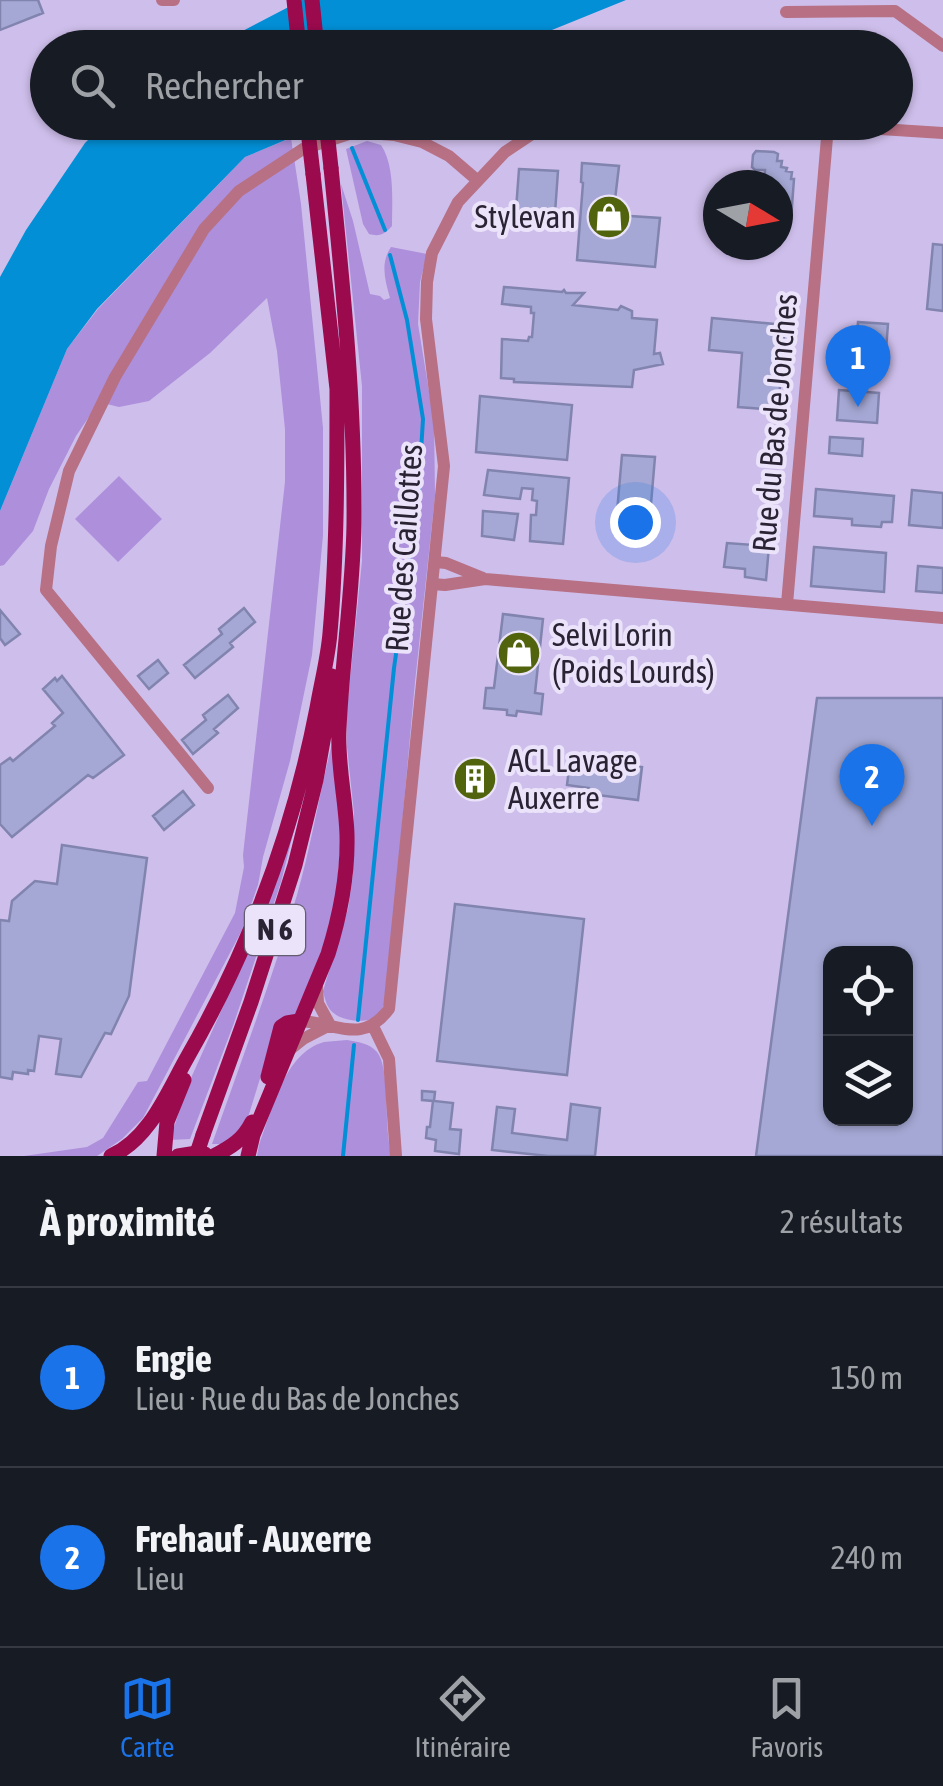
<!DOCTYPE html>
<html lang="fr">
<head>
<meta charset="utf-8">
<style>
	body { margin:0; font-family:"Asap Condensed",sans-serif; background:#242831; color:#f1f3f6 }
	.controls { position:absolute; right:30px; bottom:30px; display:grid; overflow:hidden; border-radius:20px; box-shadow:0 2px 8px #0004 }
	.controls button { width:90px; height:90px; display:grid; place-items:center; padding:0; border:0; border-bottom:2px solid #363941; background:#171b24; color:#f1f3f6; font:50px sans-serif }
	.compass { position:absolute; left:703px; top:170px; width:90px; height:90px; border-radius:50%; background:#171b24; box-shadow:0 2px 8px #0004; rotate:100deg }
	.you { position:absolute; left:635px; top:522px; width:35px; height:35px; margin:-25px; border:8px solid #fff; border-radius:50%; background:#1a73e8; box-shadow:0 0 0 15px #1a73e833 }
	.badge { display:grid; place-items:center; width:65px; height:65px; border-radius:50%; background:#1a73e8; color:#fff; font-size:32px; font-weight:700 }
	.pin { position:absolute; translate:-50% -82px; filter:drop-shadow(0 2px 5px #0008) }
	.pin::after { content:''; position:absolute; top:52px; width:35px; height:30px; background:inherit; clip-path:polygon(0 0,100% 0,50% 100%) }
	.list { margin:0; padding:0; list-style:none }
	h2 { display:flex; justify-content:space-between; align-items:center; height:130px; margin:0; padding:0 40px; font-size:42px }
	h2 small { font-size:32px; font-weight:400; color:#9ea1a6 }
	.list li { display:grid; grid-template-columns:65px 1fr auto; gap:30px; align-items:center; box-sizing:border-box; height:180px; padding:0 40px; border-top:2px solid #363941 }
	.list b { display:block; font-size:38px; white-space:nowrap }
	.list p { margin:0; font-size:32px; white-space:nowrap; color:#9ea1a6 }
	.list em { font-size:32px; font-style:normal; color:#9ea1a6 }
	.icon { flex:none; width:55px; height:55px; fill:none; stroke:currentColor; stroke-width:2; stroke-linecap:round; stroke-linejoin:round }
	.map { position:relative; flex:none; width:943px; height:1156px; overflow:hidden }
	.search { position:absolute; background:#171b24; box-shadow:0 2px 8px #0004; left:30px; right:30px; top:30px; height:110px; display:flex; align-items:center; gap:25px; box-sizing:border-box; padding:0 35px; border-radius:55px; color:#9ea1a6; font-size:38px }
	.sheet { height:490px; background:#171b24 }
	nav { display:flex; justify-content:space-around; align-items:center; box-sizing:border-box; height:140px; border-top:2px solid #363941; background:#171b24; font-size:28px; color:#9ea1a6 }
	nav a { display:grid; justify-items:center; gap:5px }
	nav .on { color:#1a73e8 }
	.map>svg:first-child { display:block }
	.green { fill:#ad8fdb }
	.water { fill:#038fd6 }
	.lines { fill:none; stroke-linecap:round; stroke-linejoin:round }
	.stream { stroke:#038fd6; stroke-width:4 }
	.building { fill:#a5a8d4; stroke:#8184ae; stroke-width:2.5; fill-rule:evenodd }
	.minor { stroke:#b77084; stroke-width:12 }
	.major { stroke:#9a0a4d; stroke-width:15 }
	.major-bridge { stroke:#9a0a4d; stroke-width:15 }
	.labels { text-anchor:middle; stroke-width:8; stroke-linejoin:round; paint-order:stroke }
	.shield { fill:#ebe3fa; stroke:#635d6f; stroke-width:2.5 }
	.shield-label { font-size:30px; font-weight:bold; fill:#292334 }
	.poi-label { font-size:32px; fill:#292334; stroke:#ebe3fa; text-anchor:start }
	.street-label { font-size:32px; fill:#292334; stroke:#ebe3fa }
</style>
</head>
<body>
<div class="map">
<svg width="943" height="1156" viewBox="0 0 943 1156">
	<rect width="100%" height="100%" fill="#cebeeb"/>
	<path class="green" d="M291,138L301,204L323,428V535L312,655L290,761L263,857L258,885L242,930L143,1118L122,1139L97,1156H24L87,1147L103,1138L138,1082L147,1081L235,913L244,867L243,855L285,482V429L277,351L267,298L210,353L149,401L119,407L99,402L76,436L49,489L33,531L4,565L0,566V511L67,349L98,309L245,157Z
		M367,141L381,145C395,166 392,201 392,226C385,234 380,237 369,234L363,224L346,149Z
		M341,184L353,221L370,294L380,296L384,300L390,298C385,280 380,263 391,247L427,254L420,282L418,324L434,422L435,496L415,682L386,1001C383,1006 381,1012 376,1016C367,1024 344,1021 335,1014C327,1009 325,999 323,991L348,909L353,875L354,813L347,747V709L362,561V386Z
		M119,476L162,519L118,562L75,519Z
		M334,736L342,823L335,913L301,1007L266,1059L246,1124L224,1144H212C241,1062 272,979 297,895C312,843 320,789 334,736Z
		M311,763L281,882L234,1023L190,1139L170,1140L187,1087L240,969Z
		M347,1040C358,1042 369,1043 377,1052C391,1069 383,1130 392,1156H257L259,1145C272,1111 284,1053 324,1042C331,1041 340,1041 347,1040Z"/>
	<path class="water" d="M302,0H626L510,47L210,48Z
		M105,123H326L245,157L97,309L67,349L0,511V277L26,230L85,143Z"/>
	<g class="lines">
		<path class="stream" d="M342,122L344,128
			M352,148L385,230
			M358,1020L394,668L418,501L423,419L407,320L390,255
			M343,1156L354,1045"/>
	</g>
	<path class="building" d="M0,0H38L43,13L0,30Z
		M756,151L774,152L778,154L777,161H782L781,167L787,168L786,171L792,172L791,179H794L791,219L778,218V185H764L765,170H755L752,167L753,155Z
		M582,163L619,166L614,208H616L615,215L660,218L655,267L577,260L583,183L581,182Z
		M519,169L558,171L555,213L516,210Z
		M933,244L943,245V311L927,309Z
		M504,287L562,292L564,290L566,293H584L573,305L618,310L621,306L632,311V318L657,320L654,354L660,353L663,364L634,370L632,387L514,382V379L501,378L502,339L528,341L529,337H532L534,313H531V307L502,304Z
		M712,318L785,325L778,410L738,407L742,353L709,350Z
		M858,322L888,324L885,363L855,360Z
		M839,390L879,393L877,423L837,420Z
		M480,396L572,405L567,460L476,452Z
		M830,437L863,439L862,456L829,453Z
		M622,455L655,457L648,539L615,535Z
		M488,470L569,478L563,544L530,541L531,515H536L537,501L532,500L533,489L522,488L520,499L484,495Z
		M816,489L894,496L892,522H882L881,527L852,525V519L814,516Z
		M912,490L943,493V528L909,525Z
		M483,511L518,514L514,540L482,536Z
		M754,537L767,538L766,546H769L766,580L745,577V569L724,567L727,543L753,545Z
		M814,547L886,553L884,592L811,586Z
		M918,566L943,568V593L916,591Z
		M244,608L255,622L230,643L233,647L195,678L184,665L222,634L219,629Z
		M0,610L20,634L5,645L0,638Z
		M503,614L543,619L535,693L543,694L541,714L517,711L516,716L507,715V710L484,708L486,688H494Z
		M158,660L168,673L149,689L138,676Z
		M62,676L124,755L93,778L88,775L12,837L0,824V765L10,758L13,761L55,726L52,723L63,713L43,689L55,678L57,681Z
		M228,695L238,708L214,729L218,733L193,754L182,740L206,720L203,715Z
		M817,698H943V1156H756ZM830,954H906V1118H830Z
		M592,761L642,767L638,800L589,794V788L567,785L569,769L591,771Z
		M183,791L194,805L164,830L153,816Z
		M62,845L147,858L129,996L111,1034L105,1033L81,1077L56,1074L61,1039L39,1036L34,1071L28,1070V1074L13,1072L12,1079L0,1077V920L9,921L12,901L35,881L57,884Z
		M455,904L584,919L567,1075L437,1061Z
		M422,1091L435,1092L434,1101L453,1103L450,1129L461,1130L459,1154L435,1151L436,1140L426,1138L427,1127H430L433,1101L422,1100Z
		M571,1104L600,1108L595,1156H548L492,1150L497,1107L515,1109L512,1133L567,1140Z"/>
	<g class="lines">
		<path class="minor" d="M162,0H174
			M786,12L895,11L943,46
			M771,122L943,133
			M435,562L446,563L483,578
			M432,584L445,585L485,579L943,618
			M787,604L828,126
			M208,788L46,590L51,546L69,471L115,377L204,229L239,191L303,149L355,132L394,135L422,142L449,156L477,180
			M317,986L318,1003L330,1025
			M299,1021C337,1022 361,1046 389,1009L444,466L426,319L427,282L432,253L458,202L505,152L538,130L557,122
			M373,1026L389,1059L396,1156
			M288,1051L303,1039L330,1025"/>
		<path class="major" d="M294,0L299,48
			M312,0L317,48
			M313,174L338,398
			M327,719L332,676
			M268,1077L281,1027L287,1023L299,1021
			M203,1135L251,1002L295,865L316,780L328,713
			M111,1156C150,1139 168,1091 188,1056C251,946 293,832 317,708C321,684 328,658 330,633C337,553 337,471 337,390
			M164,1156L167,1122L184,1080
			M178,1156L197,1153L205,1154
			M214,1156C231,1147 243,1140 252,1122
			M248,1156L253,1135L328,954C340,916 348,876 347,835C346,800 337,764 339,729C342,660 353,593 354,524C355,404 343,287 331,168"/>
		<path class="major-bridge" d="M307,122L313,174
			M326,122L331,168
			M196,1156L203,1135"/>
	</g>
	<defs>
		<g id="shop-disc" transform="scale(2.25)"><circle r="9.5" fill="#51630c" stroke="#ebe3fa"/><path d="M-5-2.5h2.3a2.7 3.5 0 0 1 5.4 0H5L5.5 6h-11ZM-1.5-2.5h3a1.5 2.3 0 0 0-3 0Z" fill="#fff"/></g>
		<g id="building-disc" transform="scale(2.25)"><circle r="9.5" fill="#51630c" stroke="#ebe3fa"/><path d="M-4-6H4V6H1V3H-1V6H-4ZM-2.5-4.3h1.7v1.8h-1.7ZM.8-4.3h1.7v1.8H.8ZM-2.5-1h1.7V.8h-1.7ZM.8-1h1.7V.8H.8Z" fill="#fff"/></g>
	</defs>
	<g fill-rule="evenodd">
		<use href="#shop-disc" x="609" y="217"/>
		<use href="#shop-disc" x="519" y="653"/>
		<use href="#building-disc" x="475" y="779"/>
	</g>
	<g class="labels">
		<rect class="shield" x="245" y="905" width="60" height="50" rx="8"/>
		<g class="shield-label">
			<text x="275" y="940">N 6</text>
		</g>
		<g class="poi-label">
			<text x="576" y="228" text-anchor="end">Stylevan</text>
			<text x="552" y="646">Selvi Lorin<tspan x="552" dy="37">(Poids Lourds)</tspan></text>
			<text x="508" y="772">ACL Lavage<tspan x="508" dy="37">Auxerre</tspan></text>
		</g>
		<g class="street-label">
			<text transform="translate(775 423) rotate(-85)" y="11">Rue du Bas de Jonches</text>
			<text transform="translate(404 548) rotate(-86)" y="11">Rue des Caillottes</text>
		</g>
	</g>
</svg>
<div class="controls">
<button><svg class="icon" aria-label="locate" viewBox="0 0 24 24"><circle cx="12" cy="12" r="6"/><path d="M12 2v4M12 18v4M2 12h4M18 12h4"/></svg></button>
<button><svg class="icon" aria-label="layers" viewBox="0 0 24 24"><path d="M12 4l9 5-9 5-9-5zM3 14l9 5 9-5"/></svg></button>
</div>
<svg class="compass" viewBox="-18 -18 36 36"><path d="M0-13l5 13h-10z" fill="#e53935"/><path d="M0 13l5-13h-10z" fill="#9ea1a6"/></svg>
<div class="you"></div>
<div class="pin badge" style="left:858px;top:407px">1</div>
<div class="pin badge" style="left:872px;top:826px">2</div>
<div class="search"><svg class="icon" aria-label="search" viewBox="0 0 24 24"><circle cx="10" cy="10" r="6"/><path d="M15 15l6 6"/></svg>Rechercher</div>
</div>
<section class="sheet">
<h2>À proximité<small>2 résultats</small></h2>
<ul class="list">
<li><span class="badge">1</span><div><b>Engie</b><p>Lieu · Rue du Bas de Jonches</p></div><em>150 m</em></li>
<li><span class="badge">2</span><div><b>Frehauf - Auxerre</b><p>Lieu</p></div><em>240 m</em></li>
</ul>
</section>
<nav>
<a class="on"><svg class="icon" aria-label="map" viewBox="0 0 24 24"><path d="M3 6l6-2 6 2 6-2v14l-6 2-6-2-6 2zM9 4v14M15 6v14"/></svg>Carte</a>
<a><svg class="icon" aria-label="directions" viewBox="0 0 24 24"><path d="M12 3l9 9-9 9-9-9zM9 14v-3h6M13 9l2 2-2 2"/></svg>Itinéraire</a>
<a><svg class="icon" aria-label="saved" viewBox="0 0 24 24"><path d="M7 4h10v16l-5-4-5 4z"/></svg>Favoris</a>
</nav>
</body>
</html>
